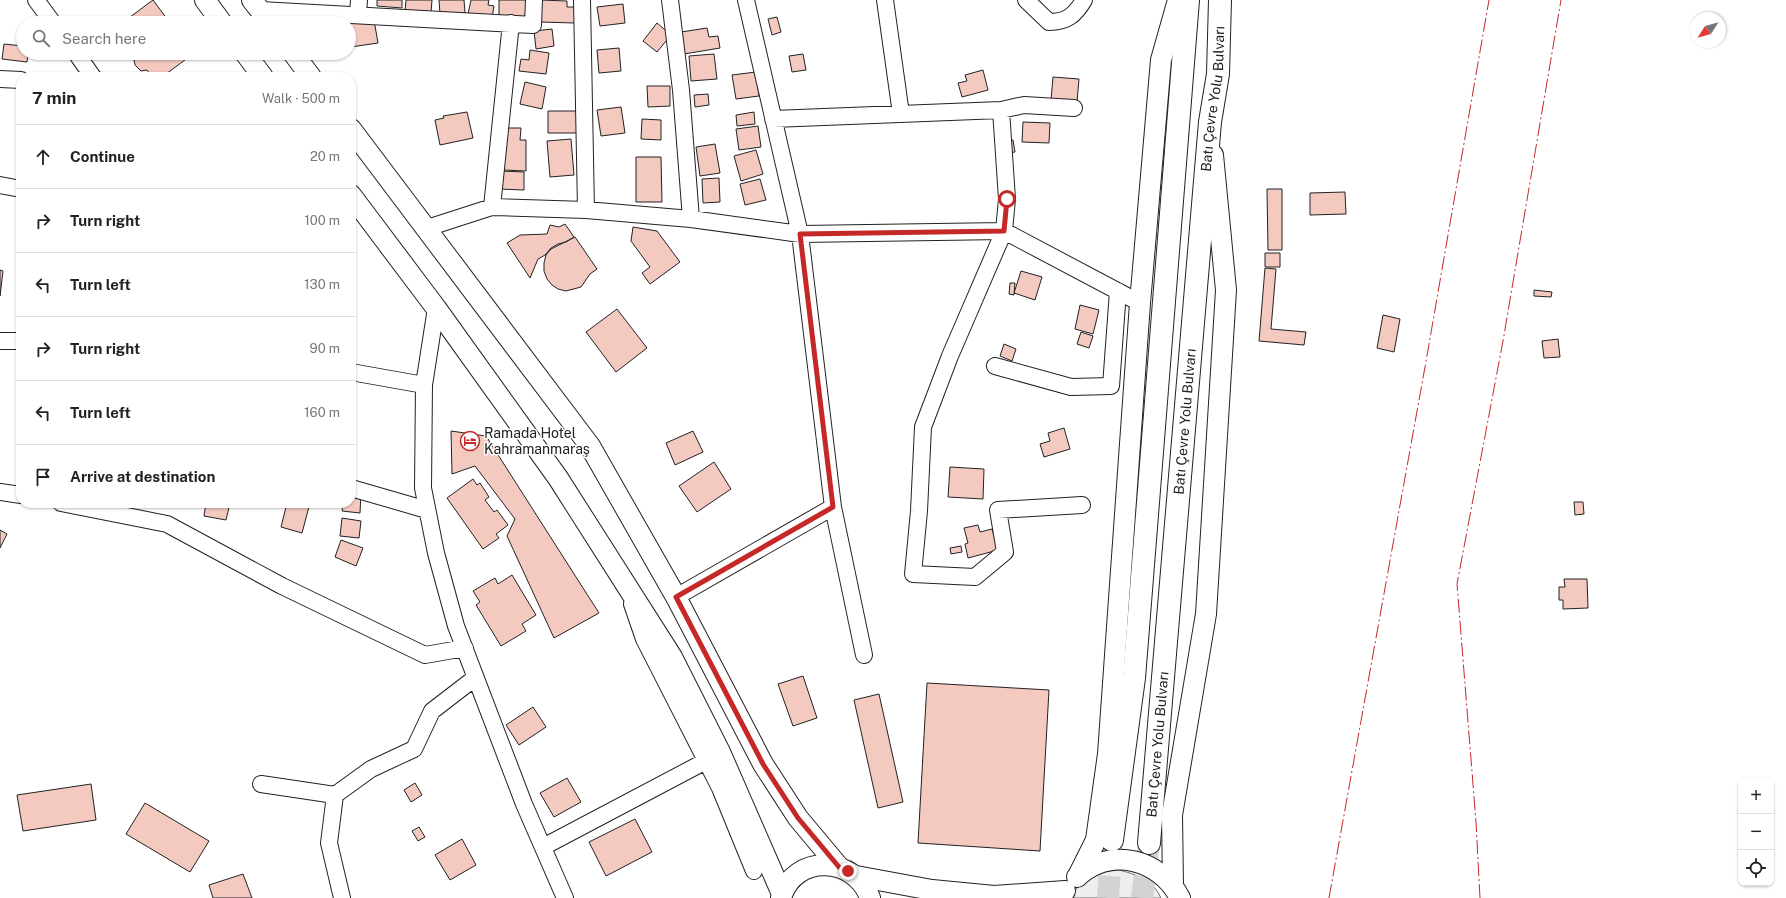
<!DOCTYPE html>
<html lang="en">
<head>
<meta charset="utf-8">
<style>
	body { margin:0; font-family:"Public Sans",sans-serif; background:#f2f2f2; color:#222 }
	.controls { position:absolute; right:12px; bottom:12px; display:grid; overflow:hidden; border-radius:8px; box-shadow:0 1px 3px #0004 }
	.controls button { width:36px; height:36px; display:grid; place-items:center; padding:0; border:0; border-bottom:1px solid #e0e0e0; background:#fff; color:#222; font:20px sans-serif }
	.compass { position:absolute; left:1690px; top:12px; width:36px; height:36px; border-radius:50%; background:#fff; box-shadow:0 1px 3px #0004; rotate:234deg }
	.stop { position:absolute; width:12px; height:12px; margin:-9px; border:3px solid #c62828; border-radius:50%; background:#fff }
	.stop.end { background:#c62828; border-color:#fff; box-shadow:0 1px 4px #0008 }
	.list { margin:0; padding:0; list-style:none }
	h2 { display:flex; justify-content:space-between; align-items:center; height:52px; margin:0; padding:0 16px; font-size:17px }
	h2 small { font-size:13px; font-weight:400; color:#767676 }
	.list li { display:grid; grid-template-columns:26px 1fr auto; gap:12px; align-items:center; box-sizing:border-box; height:64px; padding:0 16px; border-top:1px solid #e0e0e0 }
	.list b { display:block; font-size:15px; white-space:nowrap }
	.list em { font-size:13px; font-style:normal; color:#767676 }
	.icon { flex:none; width:22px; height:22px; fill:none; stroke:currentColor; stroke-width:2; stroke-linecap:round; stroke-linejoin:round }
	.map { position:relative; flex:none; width:1786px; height:898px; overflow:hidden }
	.search { position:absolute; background:#fff; box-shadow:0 1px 3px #0004; left:16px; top:16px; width:340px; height:44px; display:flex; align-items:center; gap:10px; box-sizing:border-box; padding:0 14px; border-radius:22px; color:#767676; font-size:15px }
	.panel { position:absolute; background:#fff; box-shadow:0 1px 3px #0004; left:16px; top:72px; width:340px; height:436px; border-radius:16px }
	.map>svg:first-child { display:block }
	.green { fill:#eee; stroke:#6f6f6f }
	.building { fill:#f3c9c0; stroke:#222 }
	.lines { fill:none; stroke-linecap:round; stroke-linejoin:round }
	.highway-tunnel { stroke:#d3d3d3; stroke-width:22; stroke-dasharray:22 11; stroke-linecap:butt }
	.minor-casing { stroke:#222; stroke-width:18 }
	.major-casing { stroke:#222; stroke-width:22 }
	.highway-casing { stroke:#222; stroke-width:24 }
	.minor { stroke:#fff; stroke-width:16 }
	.major { stroke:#fff; stroke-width:20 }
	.highway { stroke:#fff; stroke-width:22 }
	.power { stroke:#c62828; stroke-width:1; stroke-dasharray:14 3 2 3; stroke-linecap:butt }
	.route { stroke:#c62828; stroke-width:5 }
	.labels { text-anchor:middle; stroke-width:3; stroke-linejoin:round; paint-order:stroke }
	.street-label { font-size:14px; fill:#222; stroke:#fff }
	.poi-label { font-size:14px; fill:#222; stroke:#fff; text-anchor:start }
</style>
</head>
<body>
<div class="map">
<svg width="1786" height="898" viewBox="0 0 1786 898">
	<rect width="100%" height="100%" fill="#fff"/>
	<path class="green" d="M1119,870C1136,874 1154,881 1161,898H1070C1082,878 1096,872 1119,870Z"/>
	<path class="building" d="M153,0L170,23H122Z
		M377,0H402V8L377,6Z
		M406,0H432L431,13L405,11Z
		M439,0H464L465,13L440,14Z
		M471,0H489L488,5L494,6L492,18L468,14Z
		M499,0H527L528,17L499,18Z
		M540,0L567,1V7H575V23L540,22Z
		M623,4L625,23L600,26L597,7Z
		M777,17L781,32L772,35L768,19Z
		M374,20L378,43L351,47L349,24Z
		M657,23L671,35L657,52L643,41Z
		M707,28L709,37L718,36L720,48L684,54L681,32Z
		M552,29L554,46L536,49L534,31Z
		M4,44L23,46V53H28L27,62L2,59Z
		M619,48L621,71L599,73L597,50Z
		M530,50L549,53L546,74L519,71L521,59L529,60Z
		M139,53H193V54L162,77H152L147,70L141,71L135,65L134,60L140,56Z
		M714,54L717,79L691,81L689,56Z
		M803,54L806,70L792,72L789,56Z
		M983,70L988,90L962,97L958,83L967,81L965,75Z
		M756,72L759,96L736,99L732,75Z
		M1053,77L1079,79L1077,102L1051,100Z
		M525,82L546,87L542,109L520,104Z
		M647,86H670V106L648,107Z
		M708,94L709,105L695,107L694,95Z
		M621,107L625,133L601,136L597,110Z
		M548,111H581V133H548Z
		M467,112L473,138L440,145L435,120L444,118L443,116Z
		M754,112L755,124L737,126L736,115Z
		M642,119L661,120V140L641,139Z
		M1023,122L1050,123L1049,143L1022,142Z
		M758,126L761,147L739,150L736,129Z
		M505,128H521L520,140H526V171L504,170Z
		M571,139L574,175L550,177L547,141Z
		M1013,140L1015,152L1008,153L1006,141Z
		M715,144L720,173L700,176L696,147Z
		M756,150L763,174L741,181L734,156Z
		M636,157H661L662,202H636Z
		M500,171L524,172V190L499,189Z
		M719,178L720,202L703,203L702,179Z
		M760,179L766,200L745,205L740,184Z
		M1267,189H1282V250H1268Z
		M1345,192L1346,214L1310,215V193Z
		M565,224L574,237L566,242L558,244L551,248L545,255L538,259L530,278L507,243L520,235L547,234L550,225L559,227Z
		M633,227L657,231L680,262L650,284L642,273L650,267L631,241Z
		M575,237L597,269L590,274L581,287L566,291L558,289L552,285L547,279L544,271V263L546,255L551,249Z
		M1265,253H1280V267H1265Z
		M1265,268L1276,269L1271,329L1306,332L1304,345L1259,341Z
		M0,270L3,271L0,296Z
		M1021,271L1042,277L1035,300L1014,293Z
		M1010,283H1015L1014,295L1009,294Z
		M1534,290L1552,292L1551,297L1534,296Z
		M1080,305L1099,310L1093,334L1075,329Z
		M617,309L647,348L616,372L586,332Z
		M1383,315L1400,319L1394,352L1377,348Z
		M1081,332L1093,336L1089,348L1077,344Z
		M1558,339L1560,357L1544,358L1542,341Z
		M1004,344L1016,349L1012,361L1000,356Z
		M1064,428L1070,449L1044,457L1040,444L1050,441L1048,433Z
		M451,431L486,436L599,613L554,638L507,536L515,519L475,466L452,474Z
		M693,431L703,452L675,465L666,443Z
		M714,462L731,489L697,512L679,486Z
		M950,467L984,469L983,499L948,497Z
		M473,479L477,485L480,483L489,497L485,500L494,512L497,510L508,525L496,534L499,538L483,549L447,498Z
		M351,492L361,493L360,513L342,511L343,503H351Z
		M1574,502H1583L1584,514L1575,515Z
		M206,503H230L226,520L204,516Z
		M287,503H310L302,533L281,527Z
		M342,518L361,521L359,538L340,536Z
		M978,525L980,532L992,529L998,550L968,558L965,544L968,543L964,528Z
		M0,530L7,534L0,548Z
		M341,540L363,548L356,566L335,557Z
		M961,546L962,552L951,554L950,548Z
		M512,575L536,615L522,624L526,631L501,646L476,605L480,602L473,591L495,578L498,584Z
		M1564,579H1587L1588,608L1563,609V600H1559V587H1565Z
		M803,676L817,718L793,726L778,684Z
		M927,683L1049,690L1040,851L918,843Z
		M879,694L903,802L878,808L854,700Z
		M533,707L546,727L519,745L506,725Z
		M567,778L581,802L554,817L540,793Z
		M415,783L422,795L411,802L404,790Z
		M91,784L96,820L23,831L17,795Z
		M145,803L209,841L190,872L126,834Z
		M635,819L652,852L606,876L589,842Z
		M419,827L425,837L418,841L412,831Z
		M462,839L476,865L450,880L435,855Z
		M243,874L252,898H213L209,885Z"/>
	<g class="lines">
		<path class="highway-tunnel" d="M1108,898L1112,841
			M1142,898L1149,843"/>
		<g class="minor-casing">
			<path id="minor" d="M36,0L53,23
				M582,0L586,210
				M670,0L681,90L691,219
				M746,0L800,234L833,507L864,655
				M885,0L901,114
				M1026,0L1049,22C1067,22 1075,15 1084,0
				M260,10L533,25L534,0
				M358,14L359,0
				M76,53L93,77
				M0,79L21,80
				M1001,110L1007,199L1004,231L950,356L923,427L919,511L913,574L975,577L1005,552L998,510L1082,505
				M773,119L1001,110L1024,105L1074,108
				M0,185L21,189
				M492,207L511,23
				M427,228L492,207L586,210L691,219L800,234L1004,231L1140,303
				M436,308L424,385L423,488L436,553L456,626L524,804L565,898
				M0,341H21
				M995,366L1071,387L1111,386L1118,291
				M351,372L424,385
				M351,488L427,510
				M0,492L21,495
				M61,503L167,524L282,586L425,655L465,648
				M676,597L833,507
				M632,604L644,639L720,788L754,871
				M261,784L335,795L371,769L414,749L432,711L471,681L475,676
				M335,795L329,843L342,898
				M543,847L706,761"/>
		</g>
		<g class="major-casing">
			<path id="major" d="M205,0L222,23
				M252,0L270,23
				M245,53L263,77
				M293,53L311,77
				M351,129L590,446L676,597L763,764L798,818L839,867
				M351,195L436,308L558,478L672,657L720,752L782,894
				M856,876L932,890L994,896L1065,891
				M1078,876L1096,840L1108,754L1140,303L1161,60L1178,0
				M1077,877C1111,846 1160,859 1180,898
				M1173,885L1172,815L1206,614L1226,290L1213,155
				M781,898C794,853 856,856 870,898"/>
		</g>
		<g class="highway-casing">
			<g id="highway">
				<path d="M1112,840L1134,678L1188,0"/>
				<path id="s1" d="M1149,843L1210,122L1218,74L1220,0"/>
			</g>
		</g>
		<use href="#minor" class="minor"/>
		<use href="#major" class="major"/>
		<use href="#highway" class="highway"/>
		<path class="power" d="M1329,898L1425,367L1489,0
			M1480,898L1476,822L1457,584L1503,341L1561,0"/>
	</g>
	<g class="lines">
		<path class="route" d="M848,871L839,867L798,818L763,764L676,597L833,507L800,234L1004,231L1007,199"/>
	</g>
	<defs>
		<g id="hotel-ring" transform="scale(1)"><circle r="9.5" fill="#fff" stroke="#c62828" stroke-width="1.5"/><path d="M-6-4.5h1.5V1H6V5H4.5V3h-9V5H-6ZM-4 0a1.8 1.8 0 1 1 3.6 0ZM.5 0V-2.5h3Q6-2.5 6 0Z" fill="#c62828"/></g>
	</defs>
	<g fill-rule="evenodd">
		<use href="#hotel-ring" x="470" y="441"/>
	</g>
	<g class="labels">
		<g class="street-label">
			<text dy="5" stroke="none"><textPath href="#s1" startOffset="747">Batı Çevre Yolu Bulvarı</textPath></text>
			<text dy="5" stroke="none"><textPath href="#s1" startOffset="423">Batı Çevre Yolu Bulvarı</textPath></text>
			<text dy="5" stroke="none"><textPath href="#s1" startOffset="99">Batı Çevre Yolu Bulvarı</textPath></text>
		</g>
		<g class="poi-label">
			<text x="484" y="438">Ramada Hotel<tspan x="484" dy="16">Kahramanmaraş</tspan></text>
		</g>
	</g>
</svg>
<div class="controls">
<button>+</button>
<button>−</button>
<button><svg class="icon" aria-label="locate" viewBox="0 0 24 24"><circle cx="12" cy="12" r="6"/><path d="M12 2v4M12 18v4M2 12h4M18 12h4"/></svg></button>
</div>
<svg class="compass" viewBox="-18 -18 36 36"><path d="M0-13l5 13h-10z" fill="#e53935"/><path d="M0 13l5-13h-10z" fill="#767676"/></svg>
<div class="stop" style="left:1007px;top:199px"></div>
<div class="stop end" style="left:848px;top:871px"></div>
<div class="search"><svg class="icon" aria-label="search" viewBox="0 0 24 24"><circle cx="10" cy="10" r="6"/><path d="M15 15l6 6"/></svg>Search here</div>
<section class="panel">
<h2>7 min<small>Walk · 500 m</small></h2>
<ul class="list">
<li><svg class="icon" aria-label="ahead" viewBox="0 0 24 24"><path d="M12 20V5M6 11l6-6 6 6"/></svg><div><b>Continue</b></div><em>20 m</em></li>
<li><svg class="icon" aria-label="right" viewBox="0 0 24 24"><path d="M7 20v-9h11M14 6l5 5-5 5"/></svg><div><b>Turn right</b></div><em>100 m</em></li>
<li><svg class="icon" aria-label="left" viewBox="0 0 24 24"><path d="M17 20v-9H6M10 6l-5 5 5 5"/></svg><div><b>Turn left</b></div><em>130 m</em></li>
<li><svg class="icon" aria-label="right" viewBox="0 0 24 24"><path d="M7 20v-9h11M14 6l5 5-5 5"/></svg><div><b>Turn right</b></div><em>90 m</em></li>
<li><svg class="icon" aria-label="left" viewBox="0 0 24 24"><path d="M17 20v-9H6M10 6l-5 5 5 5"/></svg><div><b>Turn left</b></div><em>160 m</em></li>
<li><svg class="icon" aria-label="arrive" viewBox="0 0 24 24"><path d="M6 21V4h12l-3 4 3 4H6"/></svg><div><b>Arrive at destination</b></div></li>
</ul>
</section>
</div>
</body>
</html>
